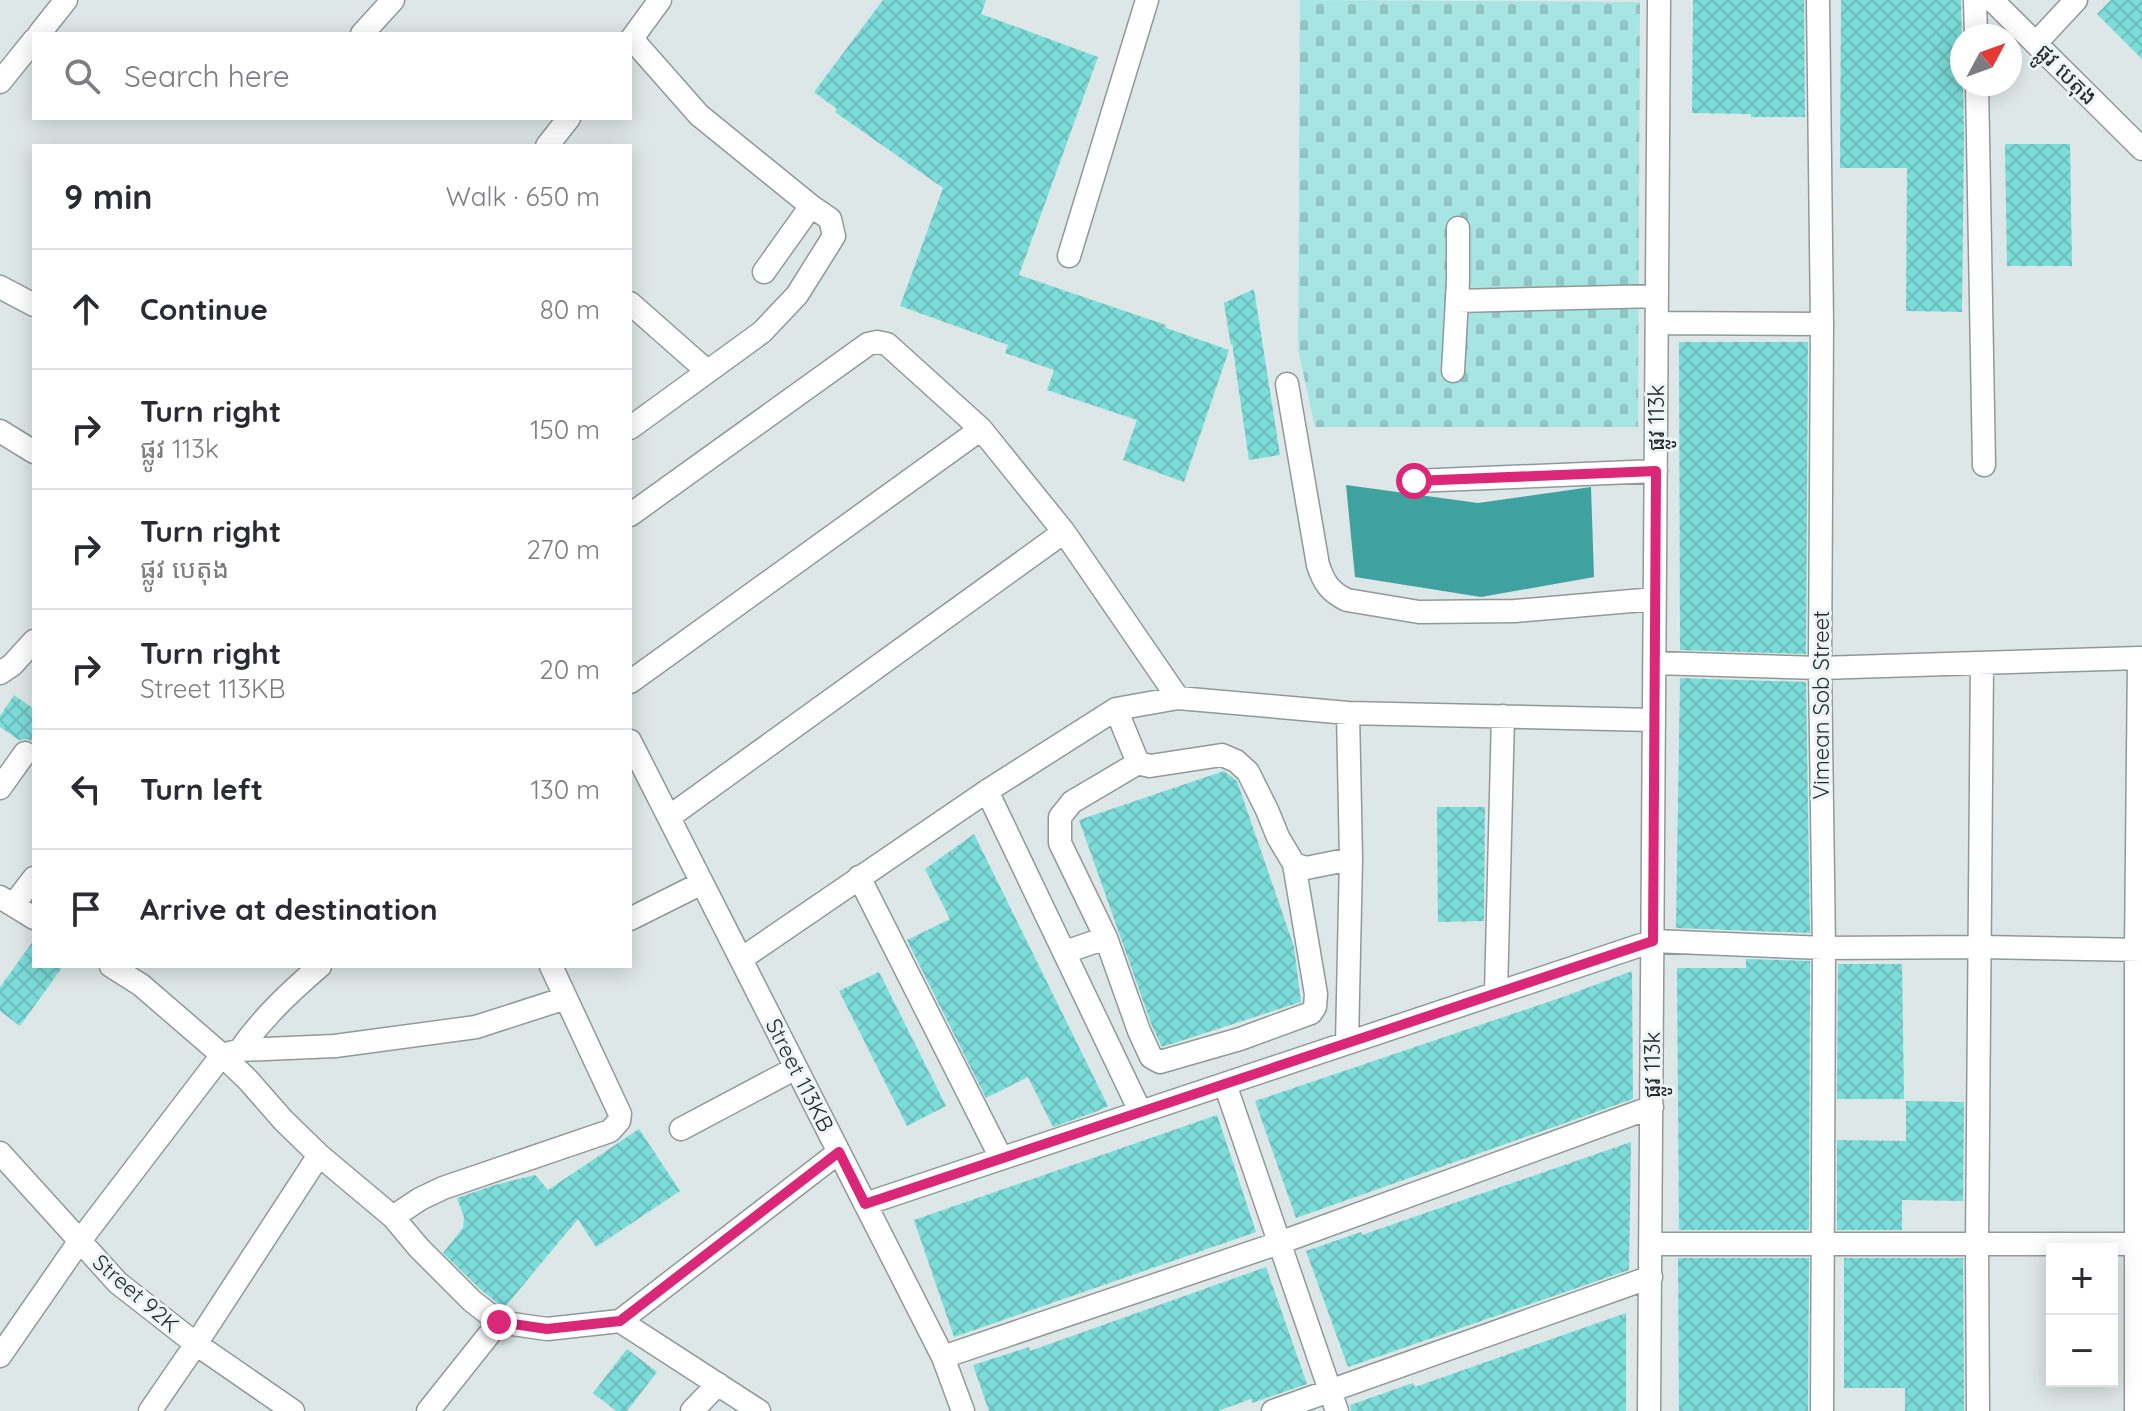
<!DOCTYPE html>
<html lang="en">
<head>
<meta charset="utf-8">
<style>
	body { margin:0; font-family:Quicksand,"Noto Sans Khmer",sans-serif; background:#f2f2f3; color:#2b2b33 }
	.controls { position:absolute; right:24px; bottom:24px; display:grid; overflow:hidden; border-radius:0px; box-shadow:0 4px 20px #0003 }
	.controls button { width:72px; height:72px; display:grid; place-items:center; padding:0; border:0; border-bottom:2px solid #e1e1e2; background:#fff; color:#2b2b33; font:40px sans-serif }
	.compass { position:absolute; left:1950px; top:24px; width:72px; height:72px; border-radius:50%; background:#fff; box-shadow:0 4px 20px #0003; rotate:49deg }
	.stop { position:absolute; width:24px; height:24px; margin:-18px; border:6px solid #db2777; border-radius:50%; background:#fff }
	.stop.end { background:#db2777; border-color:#fff; box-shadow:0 2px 8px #0008 }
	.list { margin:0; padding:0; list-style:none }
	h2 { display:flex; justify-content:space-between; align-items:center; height:104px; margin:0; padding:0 32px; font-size:34px }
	h2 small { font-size:26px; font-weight:400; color:#7c7c81 }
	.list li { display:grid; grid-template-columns:52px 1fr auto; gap:24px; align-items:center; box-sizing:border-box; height:120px; padding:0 32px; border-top:2px solid #e1e1e2 }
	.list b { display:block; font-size:30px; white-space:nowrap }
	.list p { margin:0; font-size:26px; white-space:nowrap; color:#7c7c81 }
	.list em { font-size:26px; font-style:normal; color:#7c7c81 }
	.icon { flex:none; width:44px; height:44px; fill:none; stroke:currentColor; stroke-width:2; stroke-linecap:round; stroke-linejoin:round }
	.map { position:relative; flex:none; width:2142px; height:1411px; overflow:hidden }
	.search { position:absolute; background:#fff; box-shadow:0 4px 20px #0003; left:32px; top:32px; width:600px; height:88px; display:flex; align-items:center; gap:20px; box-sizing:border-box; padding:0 28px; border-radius:0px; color:#7c7c81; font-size:30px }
	.panel { position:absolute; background:#fff; box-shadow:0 4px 20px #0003; left:32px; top:144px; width:600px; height:824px; border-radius:0px }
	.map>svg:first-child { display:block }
	.cemetery { fill:url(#cemetery-stones) }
	.water { fill:#3fa2a0 }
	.building { fill:url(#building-cross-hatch) }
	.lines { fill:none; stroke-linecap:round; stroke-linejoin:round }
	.minor-casing { stroke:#909999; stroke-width:25 }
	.minor { stroke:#fff; stroke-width:22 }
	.route { stroke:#db2777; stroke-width:10 }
	.labels { text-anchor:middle; stroke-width:6; stroke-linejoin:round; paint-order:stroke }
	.street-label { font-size:22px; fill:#252928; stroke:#ebf5f4 }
</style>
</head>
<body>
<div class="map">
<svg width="2142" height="1411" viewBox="0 0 2142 1411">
	<defs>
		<pattern id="cemetery-stones" width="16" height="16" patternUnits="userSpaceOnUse" patternTransform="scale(2)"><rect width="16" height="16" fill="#a7e5e3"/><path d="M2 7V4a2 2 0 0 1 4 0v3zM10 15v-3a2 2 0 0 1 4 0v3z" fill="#90c4c3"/></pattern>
		<pattern id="building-cross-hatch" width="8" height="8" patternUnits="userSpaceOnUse" patternTransform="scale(2)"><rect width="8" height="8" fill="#7cdcd9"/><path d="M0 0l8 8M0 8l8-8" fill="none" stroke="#6bbdba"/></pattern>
	</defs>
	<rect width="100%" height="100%" fill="#dee7e7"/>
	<path class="cemetery" d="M1300,0L1640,2L1638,427H1315L1298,349Z"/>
	<path class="water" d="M1346,485L1478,503L1591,487L1594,577L1481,597L1355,577Z"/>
	<path class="building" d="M883,0H986L981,14L1098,57L1019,275L1166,325V328L1229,350L1184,482L1123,460L1137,420L1047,390L1054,370L1005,353L1008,345L900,306L943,188L835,112L837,109L814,92Z
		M1693,0H1804L1805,117H1751V114L1692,113Z
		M1841,0H1961L1964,132L1962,312L1906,311L1907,168H1840Z
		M2111,0H2142V59L2097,14Z
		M2005,144H2070L2072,266H2007Z
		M1254,289L1280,455L1249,460L1232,343L1231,346L1224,303Z
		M1679,342H1808L1806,654L1680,650Z
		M1680,678L1806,682L1810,933L1676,928Z
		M14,695L34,709V742L27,739L19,740L0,727V716Z
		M1224,771L1237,781L1294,947L1301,1002L1162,1047L1152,1026L1079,820Z
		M1437,807H1485L1484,921L1438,922Z
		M974,834L1108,1106L1095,1112L1053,1127L1028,1077L986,1098L907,940L950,919L925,869Z
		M34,940V966H63L20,1026L0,1011V987Z
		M1746,959L1810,961L1809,1230H1679L1677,968H1746Z
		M1838,964H1902L1904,1099H1837Z
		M1632,971L1633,1099L1296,1218L1255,1101L1563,997Z
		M879,972L946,1106L907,1126L839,991Z
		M1906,1101L1964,1102L1963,1201L1902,1200V1230H1837V1140L1906,1141Z
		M1217,1115L1256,1232L954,1337L914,1220Z
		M639,1129L680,1191L596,1247L578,1219L504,1308L481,1290L443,1253L463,1228L464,1217L457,1198L495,1185L535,1175L548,1190Z
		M1631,1142L1629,1270L1348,1367L1306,1251L1361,1232L1362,1235Z
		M1678,1258H1809L1808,1411H1679Z
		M1844,1258H1963L1964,1411H1905V1388H1844Z
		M1266,1267L1307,1384L1252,1403L1251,1399L1218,1411H989L973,1365L1029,1347L1030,1351Z
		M1626,1313V1411H1351L1350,1405L1413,1383L1415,1387Z
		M627,1349L657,1372L627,1411H616L593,1393Z"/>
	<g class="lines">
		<g class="minor-casing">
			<path id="minor" d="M1818,0L1822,324L1820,668L1824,948L1822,1411
				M1975,0L1976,36
				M1992,0L2142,149
				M39,34L66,0
				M362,34L393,0
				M632,39L699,115L811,206L764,272
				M630,41L660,0
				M2036,43L2076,0
				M0,82L34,40
				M1977,84L1984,465
				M547,146L569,118
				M1069,256L1147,0
				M0,287L34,305
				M1457,301L1657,296
				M630,303L707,371
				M1657,323L1822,324
				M1453,371L1458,281V228
				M1287,384L1318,565C1324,583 1330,592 1347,600L1419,612L1515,611L1655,599
				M630,428L762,332L797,295L834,236L830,219L811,206
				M0,431L34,452
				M1414,481L1656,471
				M630,515L868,344L877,342L887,344L981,429L1064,532L1178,698
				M1655,663L1820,668L2139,658
				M0,673L12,665L34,641
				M630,682L981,429
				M1116,709L1138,763L1150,766L1222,755L1236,761L1248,772L1267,810L1278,837L1294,864L1306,868L1351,859
				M630,741L943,1357L963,1411
				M1138,763L1072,802L1060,817V843L1106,938L1139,1031L1151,1057L1160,1062L1240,1039L1311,1013L1315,1007L1316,994L1294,864
				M0,788L25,753
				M987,791L1140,1111
				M669,817L1064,532
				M859,877L1001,1158
				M0,897L34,918
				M13,905L34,878
				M630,919L702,883
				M1065,952L1106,938
				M741,959L987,791L1116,709L1178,698L1348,713L1654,720
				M111,966L141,985L222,1055L248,1080L283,1120L319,1155L393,1217L419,1248L472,1301L499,1322L547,1329L620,1321L839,1152
				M1496,993L1503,716
				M1347,1043L1351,859L1348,713
				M240,1050C263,1017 290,992 320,966
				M1225,1084L1337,1411
				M681,1129L796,1068
				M0,1153L118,1283L196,1344L293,1411
				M865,1204L1653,941L1824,948L1981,947L2142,950
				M393,1217L420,1199L443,1188L610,1131L619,1121L620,1114L551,966
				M1652,1244H2142
				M620,1321L759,1411
				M0,1356L79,1242L222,1055L240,1050L335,1046L476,1027L566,998
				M943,1357L1279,1243L1652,1107
				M150,1411L196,1344L319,1155
				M428,1411L499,1322
				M692,1411L718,1384
				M1273,1411L1651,1277
				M1649,1411L1659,0
				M1978,1411L1977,1245L1982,664
				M2136,1411V950L2139,658H2142"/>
		</g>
		<use href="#minor" class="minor"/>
	</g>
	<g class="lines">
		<path class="route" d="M499,1322L547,1329L620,1321L839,1152L865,1204L1653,941L1656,471L1414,481"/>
	</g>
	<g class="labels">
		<g class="street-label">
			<text transform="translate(2067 74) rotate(45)" y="8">ផ្លូវ បេតុង</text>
			<text transform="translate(1656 418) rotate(-90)" y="8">ផ្លូវ 113k</text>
			<text transform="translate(1821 705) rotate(-90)" y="8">Vimean Sob Street</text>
			<text transform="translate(1652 1065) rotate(-90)" y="8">ផ្លូវ 113k</text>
			<text transform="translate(800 1075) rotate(63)" y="8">Street 113KB</text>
			<text transform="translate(136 1293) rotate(41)" y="8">Street 92K</text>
		</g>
	</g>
</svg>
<div class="controls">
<button>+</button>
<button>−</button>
</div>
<svg class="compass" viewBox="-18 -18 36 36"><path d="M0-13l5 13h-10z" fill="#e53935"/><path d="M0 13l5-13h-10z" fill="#7c7c81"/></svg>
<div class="stop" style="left:1414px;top:481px"></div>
<div class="stop end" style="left:499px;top:1322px"></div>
<div class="search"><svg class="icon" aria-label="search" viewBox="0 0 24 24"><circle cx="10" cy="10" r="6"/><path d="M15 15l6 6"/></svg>Search here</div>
<section class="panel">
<h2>9 min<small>Walk · 650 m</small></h2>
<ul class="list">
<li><svg class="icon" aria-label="ahead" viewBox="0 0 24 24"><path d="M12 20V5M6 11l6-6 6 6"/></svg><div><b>Continue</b></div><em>80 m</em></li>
<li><svg class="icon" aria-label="right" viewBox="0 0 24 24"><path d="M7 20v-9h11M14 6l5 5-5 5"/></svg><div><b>Turn right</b><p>ផ្លូវ 113k</p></div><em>150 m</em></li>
<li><svg class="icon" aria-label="right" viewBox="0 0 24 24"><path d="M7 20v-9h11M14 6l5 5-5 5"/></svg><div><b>Turn right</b><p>ផ្លូវ បេតុង</p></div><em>270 m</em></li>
<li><svg class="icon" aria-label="right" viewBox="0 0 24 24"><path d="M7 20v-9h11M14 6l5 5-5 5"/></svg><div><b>Turn right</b><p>Street 113KB</p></div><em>20 m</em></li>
<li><svg class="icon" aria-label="left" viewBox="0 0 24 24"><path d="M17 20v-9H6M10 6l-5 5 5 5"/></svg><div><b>Turn left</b></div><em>130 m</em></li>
<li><svg class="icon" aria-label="arrive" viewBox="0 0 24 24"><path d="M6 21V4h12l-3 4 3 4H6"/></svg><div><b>Arrive at destination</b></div></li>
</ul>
</section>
</div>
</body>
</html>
